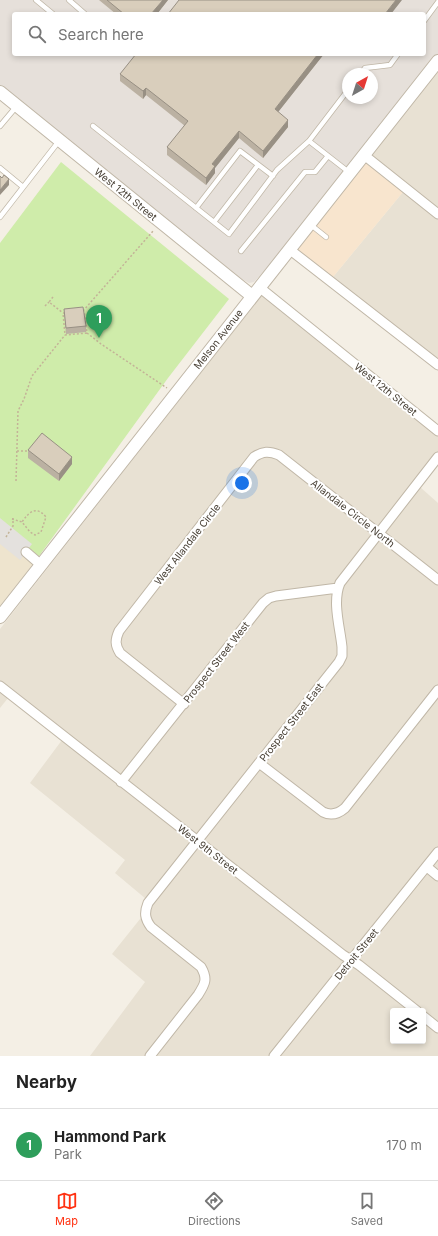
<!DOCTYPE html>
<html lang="en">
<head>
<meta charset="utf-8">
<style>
	body { margin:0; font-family:Inter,sans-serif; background:#f2f2f2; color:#222 }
	.controls { position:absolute; right:12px; bottom:12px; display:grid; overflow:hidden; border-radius:4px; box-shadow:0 2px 6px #0003 }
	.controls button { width:36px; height:36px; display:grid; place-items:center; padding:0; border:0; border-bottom:1px solid #e0e0e0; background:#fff; color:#222; font:20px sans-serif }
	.compass { position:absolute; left:342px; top:68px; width:36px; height:36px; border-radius:50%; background:#fff; box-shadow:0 2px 6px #0003; rotate:39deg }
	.you { position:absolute; left:242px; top:483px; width:14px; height:14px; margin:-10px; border:3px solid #fff; border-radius:50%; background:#1a73e8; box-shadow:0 0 0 6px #1a73e833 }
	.badge { display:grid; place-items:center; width:26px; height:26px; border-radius:50%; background:#ff3111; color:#fff; font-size:13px; font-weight:700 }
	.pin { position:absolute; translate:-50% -33px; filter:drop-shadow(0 1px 2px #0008) }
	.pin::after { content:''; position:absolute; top:21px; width:14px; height:12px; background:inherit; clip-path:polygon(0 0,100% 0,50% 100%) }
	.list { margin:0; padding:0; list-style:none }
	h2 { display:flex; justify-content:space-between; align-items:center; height:52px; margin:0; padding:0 16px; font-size:17px }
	h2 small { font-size:13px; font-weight:400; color:#767676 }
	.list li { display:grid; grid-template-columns:26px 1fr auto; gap:12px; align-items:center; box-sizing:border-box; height:72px; padding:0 16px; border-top:1px solid #e0e0e0 }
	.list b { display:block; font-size:15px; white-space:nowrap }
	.list p { margin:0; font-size:13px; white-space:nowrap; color:#767676 }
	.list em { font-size:13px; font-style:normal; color:#767676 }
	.icon { flex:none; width:22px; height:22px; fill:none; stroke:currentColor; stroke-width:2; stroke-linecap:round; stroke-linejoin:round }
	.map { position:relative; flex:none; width:438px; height:1056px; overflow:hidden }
	.search { position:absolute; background:#fff; box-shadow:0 2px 6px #0003; left:12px; right:12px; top:12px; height:44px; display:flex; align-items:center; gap:10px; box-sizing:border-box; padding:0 14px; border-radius:4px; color:#767676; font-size:15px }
	.sheet { height:124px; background:#fff }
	nav { display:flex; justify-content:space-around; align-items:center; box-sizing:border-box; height:56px; border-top:1px solid #e0e0e0; background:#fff; font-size:11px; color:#767676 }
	nav a { display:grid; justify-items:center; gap:2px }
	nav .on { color:#ff3111 }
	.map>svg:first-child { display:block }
	.residential { fill:#e8e1d3; fill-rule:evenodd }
	.commercial { fill:#f8e5ce }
	.industrial { fill:#e6e0da; fill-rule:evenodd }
	.education { fill:#eee4ce }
	.green { fill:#cfecaa }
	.parking { fill:#e4e1de }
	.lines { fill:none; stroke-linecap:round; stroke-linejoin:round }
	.service-casing { stroke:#c0b7a7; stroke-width:6 }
	.minor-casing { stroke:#c0b7a7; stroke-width:11 }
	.tertiary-casing { stroke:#c0b7a7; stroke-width:14 }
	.path { stroke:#c3b397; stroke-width:1.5; stroke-dasharray:2 2; stroke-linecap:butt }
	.service { stroke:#fff; stroke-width:4.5 }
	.minor { stroke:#fff; stroke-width:9 }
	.tertiary { stroke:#fff; stroke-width:12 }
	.wall { fill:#bbb1a2 }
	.shaded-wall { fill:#989084 }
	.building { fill:#d9cebc; stroke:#989084 }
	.labels { text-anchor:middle; stroke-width:4; stroke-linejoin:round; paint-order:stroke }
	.street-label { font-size:10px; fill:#473f34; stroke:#fff }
</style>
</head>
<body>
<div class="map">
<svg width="438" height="1056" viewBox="0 0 438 1056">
	<rect width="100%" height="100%" fill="#f4efe5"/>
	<path class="residential" d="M438,68V359L333,277L403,192L364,162Z
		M262,295L438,435V464L420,487L438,503V1056H90L145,982L112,954L152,904L115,873L125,860L30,783L62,740L8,698L0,708V629ZM393,1011H423V1041H393Z"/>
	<path class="commercial" d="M364,162L403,192L333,277L295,248Z"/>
	<path class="industrial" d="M0,0H438V54L285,249L254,282L249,283L229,272L0,87ZM14,14H424V54H14ZM348,74H372V98H348Z"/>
	<path class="education" d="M0,535L34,563L0,606Z"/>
	<path class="green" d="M61,162L229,299L168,378L34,563L0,535V243Z"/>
	<path class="parking" d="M0,518L32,544L20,560L0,544Z"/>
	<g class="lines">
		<g class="service-casing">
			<path id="service" d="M36,0L53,14
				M69,0L85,14
				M424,21L438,2
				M361,74L365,68L390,65L398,54
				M348,90L309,141L350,173
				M0,126L16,107
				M93,126L229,234L277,170L309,141
				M0,168L23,187
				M196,208L240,151L273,176
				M0,217L59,141
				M214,222L258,165
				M311,225L326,237
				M241,251L305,172H315L328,156"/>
		</g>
		<g class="minor-casing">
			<path id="minor" d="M364,155L438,214
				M289,249L438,365
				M259,287L438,431
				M26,552L41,565
				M0,686L343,955L359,965L417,1011
				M184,704L120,653C115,645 115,640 119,631L254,457C263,451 269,451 279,455L438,580
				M259,763L323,812C331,816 338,814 345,808L438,690
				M121,782L263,603L269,598L276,596L338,588
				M427,867L438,876
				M423,1016L438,1028
				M150,1056L198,995C205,984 208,979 201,967L151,927C145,919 144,913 148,903L339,662L342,656V647C340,627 332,602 340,583L438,457
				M274,1056L438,852"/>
		</g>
		<g class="tertiary-casing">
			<path id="tertiary" d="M0,92L252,296
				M0,617L438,61"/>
		</g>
		<path class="path" d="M53,297L49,302L63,313
			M45,306L49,302
			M83,311L154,230
			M65,313H63L65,335L87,333L84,311
			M87,333L101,344L167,388
			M17,451H29
			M16,481L18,411L24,399L32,376L65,335
			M12,519L22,522L30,532L35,535L41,532L46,517C36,505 29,512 22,522
			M6,537L13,526V518"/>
		<use href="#service" class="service"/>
		<use href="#minor" class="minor"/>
		<use href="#tertiary" class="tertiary"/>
	</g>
	<path class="wall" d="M99,0H168L157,14H116Z
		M324,54L278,112L288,127L263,158L239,138L215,168V173L206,185L167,155V147L185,126L146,95L143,99L120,81V74Z
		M64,309L86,326V332L66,334Z
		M28,450L72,464L59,481L28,458Z"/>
	<path class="shaded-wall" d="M163,0H168L157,14H151Z
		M396,0H402L391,14H385Z
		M318,54H324L275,116V109Z
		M146,88V95L143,99V91Z
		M288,120V127L263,158V151Z
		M239,131V138L215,168V173L206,185V178L212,164Z
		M9,179V185L0,195V190Z
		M72,457V464L59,481V474Z"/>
	<path class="building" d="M107,0H163L151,14H124Z
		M179,0H396L385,14H168Z
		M136,54H318L275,109L288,120L263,151L239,131L212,164L215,166L206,178L167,147L188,121L146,88L143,91L120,74Z
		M4,175L9,179L0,190V176L2,178Z
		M83,307L86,326L66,328L64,309Z
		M42,433L72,457L59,474L28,450Z"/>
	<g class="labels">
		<g class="street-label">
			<text transform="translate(126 194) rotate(39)" y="4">West 12th Street</text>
			<text transform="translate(218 339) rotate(-52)" y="4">Melson Avenue</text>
			<text transform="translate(386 389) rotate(39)" y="4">West 12th Street</text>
			<text transform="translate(353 513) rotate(38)" y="4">Allandale Circle North</text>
			<text transform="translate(187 544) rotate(-52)" y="4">West Allandale Circle</text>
			<text transform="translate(216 662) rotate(-52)" y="4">Prospect Street West</text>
			<text transform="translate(291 722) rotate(-52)" y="4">Prospect Street East</text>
			<text transform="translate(208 849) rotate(38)" y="4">West 9th Street</text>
			<text transform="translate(356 954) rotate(-51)" y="4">Detroit Street</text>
		</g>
	</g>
</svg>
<div class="controls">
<button><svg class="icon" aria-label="layers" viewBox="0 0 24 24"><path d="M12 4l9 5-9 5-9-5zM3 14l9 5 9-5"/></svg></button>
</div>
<svg class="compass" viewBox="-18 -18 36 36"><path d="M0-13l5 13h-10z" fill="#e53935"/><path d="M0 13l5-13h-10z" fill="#767676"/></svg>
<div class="you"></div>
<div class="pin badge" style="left:99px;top:338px;background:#2e9e5b">1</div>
<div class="search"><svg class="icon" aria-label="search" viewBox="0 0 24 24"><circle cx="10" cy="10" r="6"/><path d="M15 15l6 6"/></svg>Search here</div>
</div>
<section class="sheet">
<h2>Nearby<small></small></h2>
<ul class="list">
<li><span class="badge" style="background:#2e9e5b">1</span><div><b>Hammond Park</b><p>Park</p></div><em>170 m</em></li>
</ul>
</section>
<nav>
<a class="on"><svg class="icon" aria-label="map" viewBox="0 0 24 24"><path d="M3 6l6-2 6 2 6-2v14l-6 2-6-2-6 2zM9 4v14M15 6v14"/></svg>Map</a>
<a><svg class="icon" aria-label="directions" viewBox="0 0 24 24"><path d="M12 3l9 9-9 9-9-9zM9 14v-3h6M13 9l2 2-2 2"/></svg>Directions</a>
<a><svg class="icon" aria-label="saved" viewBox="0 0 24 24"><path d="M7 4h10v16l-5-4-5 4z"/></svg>Saved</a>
</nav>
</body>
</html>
